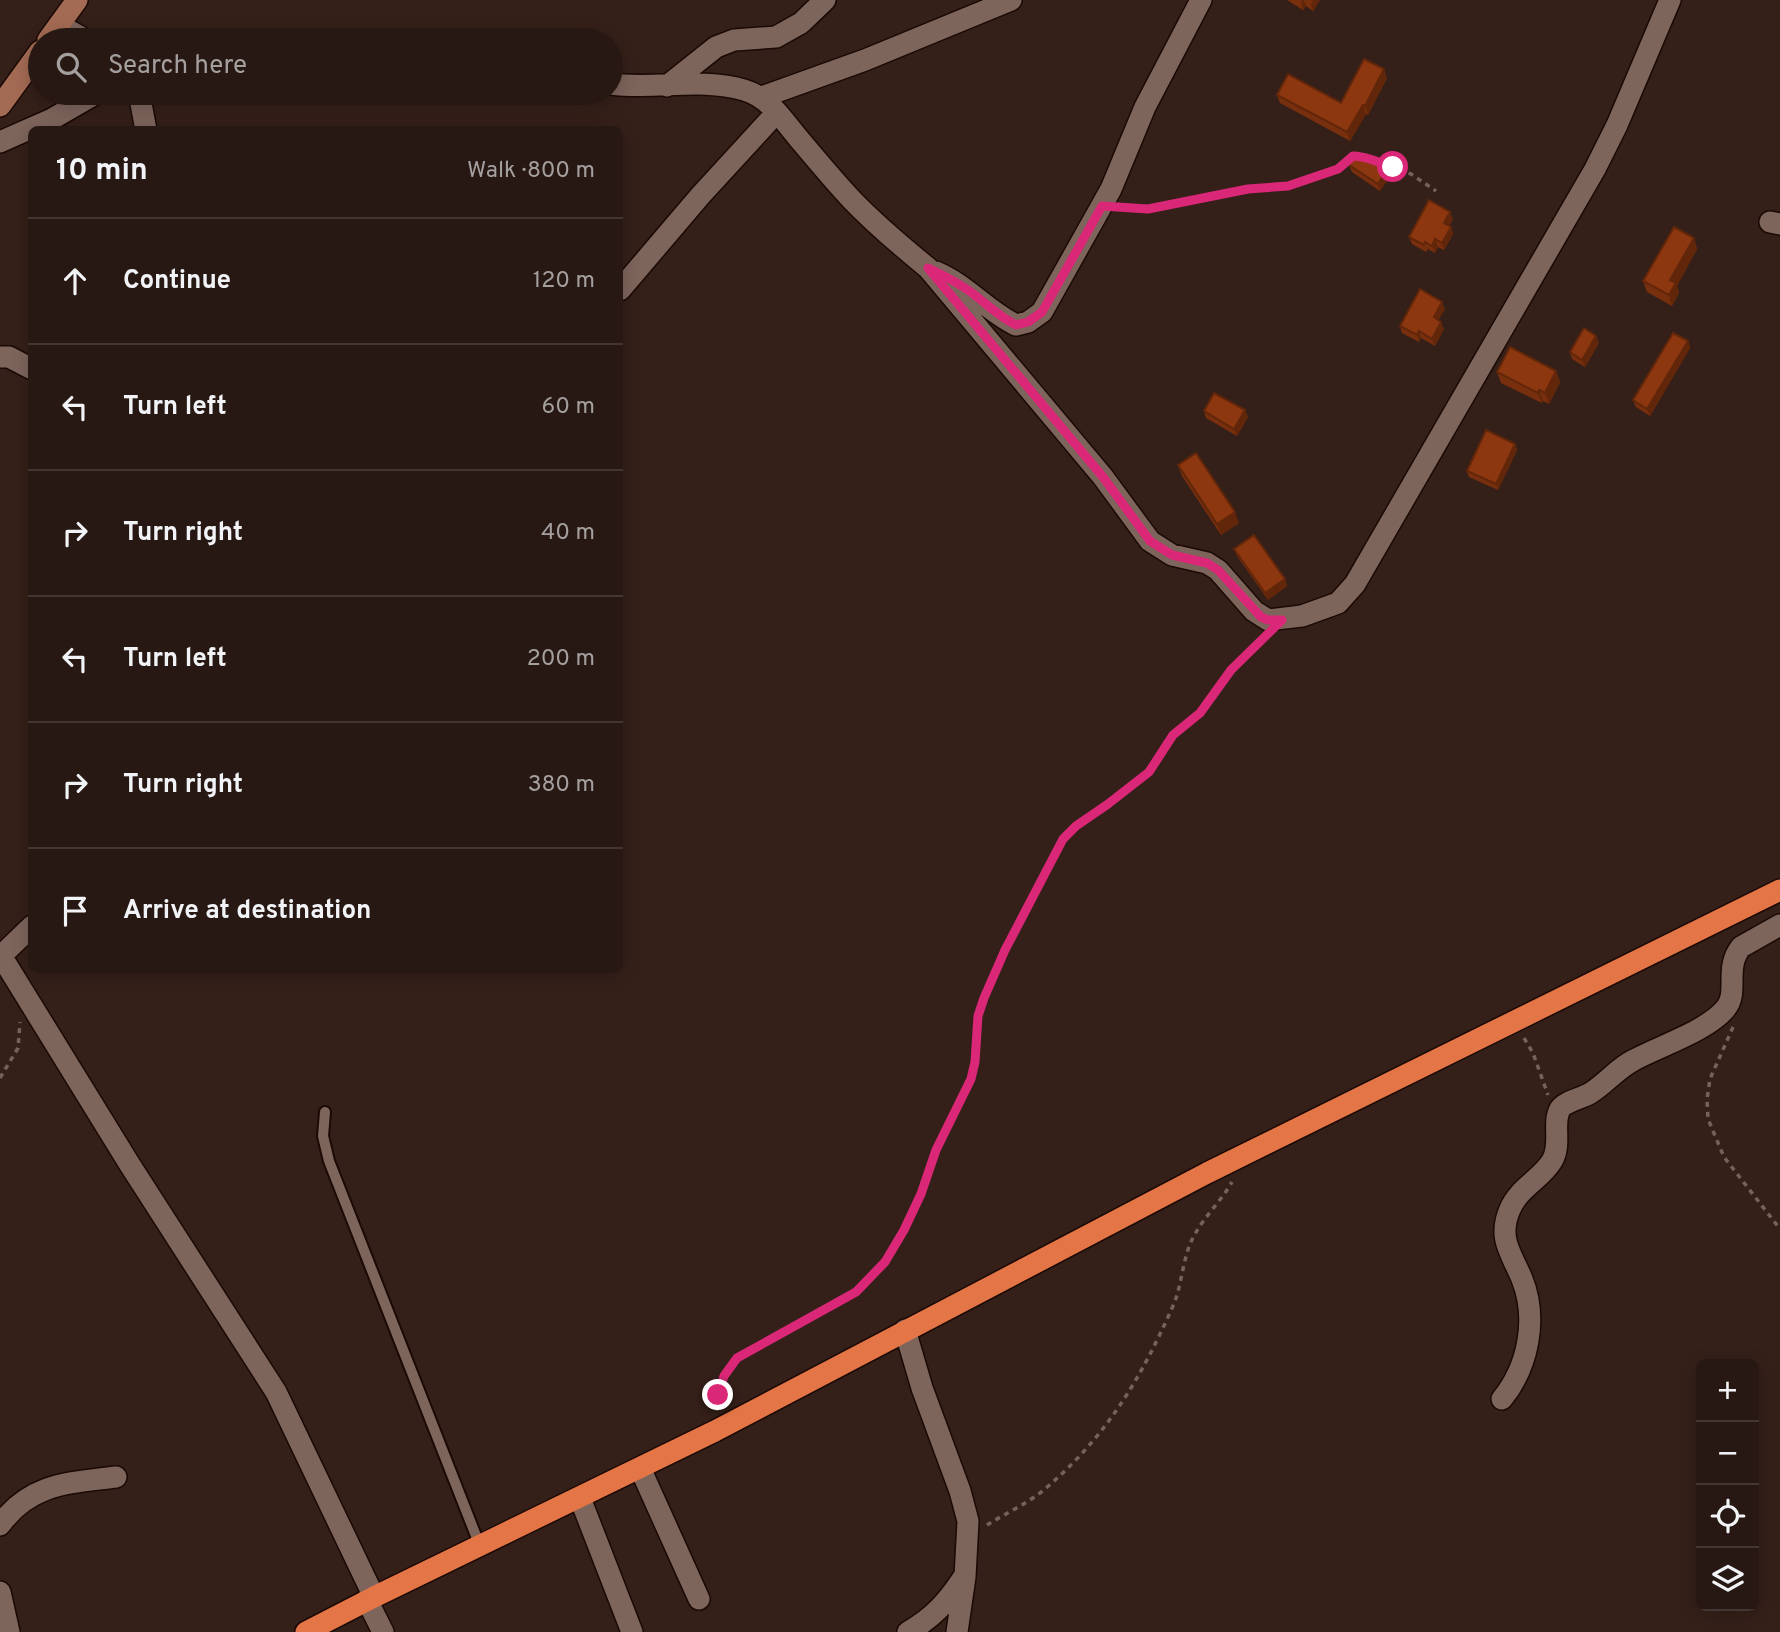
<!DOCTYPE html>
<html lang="en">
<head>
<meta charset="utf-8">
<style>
	body { margin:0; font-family:Overpass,sans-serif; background:#342521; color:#f1f3f6 }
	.controls { position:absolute; right:21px; bottom:21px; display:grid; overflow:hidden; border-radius:10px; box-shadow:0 4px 18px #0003 }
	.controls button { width:63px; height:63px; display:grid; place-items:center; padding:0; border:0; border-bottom:2px solid #443733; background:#281813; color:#f1f3f6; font:35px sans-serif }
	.stop { position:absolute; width:21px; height:21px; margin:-16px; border:5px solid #db2777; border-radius:50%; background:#fff }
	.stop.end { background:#db2777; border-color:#fff; box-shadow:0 2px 7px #0008 }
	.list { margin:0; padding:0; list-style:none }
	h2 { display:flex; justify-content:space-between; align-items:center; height:91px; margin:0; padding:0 28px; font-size:30px }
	h2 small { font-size:23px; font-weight:400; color:#a5a0a0 }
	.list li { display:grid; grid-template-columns:46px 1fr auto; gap:21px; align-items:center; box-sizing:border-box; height:126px; padding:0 28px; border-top:2px solid #443733 }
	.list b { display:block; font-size:26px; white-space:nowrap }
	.list em { font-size:23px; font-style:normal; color:#a5a0a0 }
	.icon { flex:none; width:38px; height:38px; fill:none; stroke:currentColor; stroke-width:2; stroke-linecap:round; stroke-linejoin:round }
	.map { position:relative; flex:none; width:1780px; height:1632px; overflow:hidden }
	.search { position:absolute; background:#281813; box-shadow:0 4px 18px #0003; left:28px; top:28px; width:595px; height:77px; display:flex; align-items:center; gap:18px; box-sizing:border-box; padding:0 24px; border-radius:38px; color:#a5a0a0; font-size:26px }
	.panel { position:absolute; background:#281813; box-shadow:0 4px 18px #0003; left:28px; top:126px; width:595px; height:847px; border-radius:10px }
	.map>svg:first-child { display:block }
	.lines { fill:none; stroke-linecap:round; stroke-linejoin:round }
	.service-casing { stroke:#1b0904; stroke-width:14 }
	.minor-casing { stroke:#1b0904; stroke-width:24 }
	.secondary-casing { stroke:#1b0904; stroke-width:24 }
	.trunk-casing { stroke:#1b0904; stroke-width:24 }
	.path { stroke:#75625b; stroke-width:3.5; stroke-dasharray:5 5; stroke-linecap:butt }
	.service { stroke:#7e655c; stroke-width:10 }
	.minor { stroke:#7e655c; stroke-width:21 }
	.secondary { stroke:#a46b54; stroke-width:21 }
	.trunk { stroke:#e47547; stroke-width:21 }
	.wall { fill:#782f0d }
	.shaded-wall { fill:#62260a }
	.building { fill:#8c370f; stroke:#62260a; stroke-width:2 }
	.route { stroke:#db2777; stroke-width:9 }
</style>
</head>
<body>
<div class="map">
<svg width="1780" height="1632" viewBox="0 0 1780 1632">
	<rect width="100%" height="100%" fill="#352019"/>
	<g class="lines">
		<g class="service-casing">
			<path id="service" d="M325,1112L323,1136L329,1161L480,1546"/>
		</g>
		<g class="minor-casing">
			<path id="minor" d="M59,25L86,40
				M611,84C655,90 701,77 744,90C769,97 783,120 799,139C816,159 834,181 852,200C876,225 901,246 928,268L1103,477L1150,541L1172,555L1207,563L1218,570L1254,611L1268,620L1302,616L1338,603L1355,584L1595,169L1617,125L1670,0
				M667,86L716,47L734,40L776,37L801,23L825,0
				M139,93L146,130
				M762,97L865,60L1011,0
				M0,142L52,119L97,93
				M1770,222L1780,224
				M936,272C967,285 987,311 1016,325L1028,322L1042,312L1111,189L1145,107L1201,0
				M620,290L700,196L777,112
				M0,357H9L32,369
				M0,954L130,1165L276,1392L374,1597
				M1,956L32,926
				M905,1330L922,1388L960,1491L968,1521L965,1577L957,1632
				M1502,1399C1528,1367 1538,1319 1522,1279C1512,1254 1497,1239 1510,1209C1519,1188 1541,1179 1552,1161C1562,1145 1552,1123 1560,1109C1565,1101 1584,1098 1592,1092C1607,1082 1618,1068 1634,1060C1660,1046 1709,1030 1726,1008C1739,992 1724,968 1741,947L1780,925
				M640,1468L699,1599
				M580,1498L632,1632
				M0,1525C30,1483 69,1483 116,1477
				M0,1592L9,1632
				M367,1600L383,1632
				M908,1632C934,1617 947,1602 963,1578"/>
		</g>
		<g class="secondary-casing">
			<path id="secondary" d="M48,40L77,0
				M0,106L40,51"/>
		</g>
		<g class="trunk-casing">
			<path id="trunk" d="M306,1632L374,1597L715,1431L1207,1173L1780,890"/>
		</g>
		<path class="path" d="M1122,208L1148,209L1248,189L1288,186L1338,169L1353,156H1366L1375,162L1393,167L1411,174L1436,191
			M1733,1027L1710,1079L1707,1099L1708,1119L1724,1157L1780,1229
			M1524,1038L1533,1053L1548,1095
			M0,1078L18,1048L20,1022
			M717,1411C718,1390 723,1373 737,1358L856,1292L885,1262L904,1230L921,1194L936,1150L946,1133L971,1079L975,1062L978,1016L984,998L1005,950L1064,839L1076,826L1149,772L1173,735L1200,713L1231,670L1266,636
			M987,1525C1006,1513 1029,1503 1046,1488C1107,1436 1141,1378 1173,1306C1183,1283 1182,1256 1195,1234C1205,1216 1221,1201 1232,1182"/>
		<use href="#service" class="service"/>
		<use href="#minor" class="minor"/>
		<use href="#secondary" class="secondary"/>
		<use href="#trunk" class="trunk"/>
	</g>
	<path class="wall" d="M1287,0H1320L1313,11L1306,6L1303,10Z
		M1387,78L1368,115L1366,114L1350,141L1280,103L1277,95L1341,103Z
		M1349,165L1389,178L1380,191L1352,172Z
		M1453,219L1449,226L1451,227L1453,234L1444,250L1438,247L1435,253L1428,249L1426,252L1412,244L1409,237Z
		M1694,238L1697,249L1677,286L1679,293L1672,306L1647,292L1643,281Z
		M1445,309L1438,320L1444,329L1435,346L1421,338L1419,342L1402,333L1400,326Z
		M1688,341L1690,348L1650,416L1636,407L1633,400Z
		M1599,343L1585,367L1572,359L1570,352Z
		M1556,371L1560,382L1549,404L1543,401L1542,403L1501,383L1497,372Z
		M1204,411L1248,417L1237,436L1206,418Z
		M1515,444L1517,450L1498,490L1469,477L1467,471Z
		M1178,465L1239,523L1221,535L1182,476Z
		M1234,549L1285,579L1287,586L1268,600L1237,556Z"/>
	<path class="shaded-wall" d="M1302,0H1304L1306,6L1303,10L1301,3Z
		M1313,0H1320L1313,11L1311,4Z
		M1384,69L1387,78L1368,115L1365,106Z
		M1363,105L1366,114L1350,141L1347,132Z
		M1386,171L1389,178L1380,191L1378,184Z
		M1450,212L1453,219L1447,230L1444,223Z
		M1451,227L1453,234L1444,250L1442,243Z
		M1694,238L1697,249L1677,286L1679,293L1672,306L1669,295L1670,280Z
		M1435,239L1438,247L1435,253L1432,246Z
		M1442,302L1445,309L1436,324L1434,317Z
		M1441,322L1444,329L1435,346L1432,339Z
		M1419,331L1421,338L1419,342L1417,335Z
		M1596,336L1599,343L1585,367L1582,360Z
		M1688,341L1690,348L1650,416L1647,409Z
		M1556,371L1560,382L1549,404L1545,393Z
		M1539,390L1543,401L1542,403L1538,393Z
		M1245,410L1248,417L1237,436L1234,429Z
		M1515,444L1517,450L1498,490L1496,484Z
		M1235,512L1239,523L1221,535L1217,524Z
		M1285,579L1287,586L1268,600L1265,593Z"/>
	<path class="building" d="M1364,59L1384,69L1365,106L1363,105L1347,132L1277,95L1288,74L1341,103Z
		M1357,152L1386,171L1378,184L1349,165Z
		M1429,200L1450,212L1444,223L1451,227L1442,243L1435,239L1432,246L1425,242L1424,245L1409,237Z
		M1674,227L1694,238L1670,280L1676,283L1669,295L1643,281Z
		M1420,289L1442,302L1434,317L1441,322L1432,339L1419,331L1417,335L1400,326Z
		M1584,328L1596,336L1582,360L1570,352Z
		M1673,333L1688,341L1647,409L1633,400Z
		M1510,347L1556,371L1545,393L1539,390L1538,393L1497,372Z
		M1214,393L1245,410L1234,429L1204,411Z
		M1486,430L1515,444L1496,484L1467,471Z
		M1196,453L1235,512L1217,524L1178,465Z
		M1254,535L1285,579L1265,593L1234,549Z"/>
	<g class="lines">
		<path class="route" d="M718,1395L724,1376L737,1358L856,1292L885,1262L904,1230L921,1194L936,1150L971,1079L975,1062L978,1016L984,998L1005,950L1063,839L1076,826L1108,804L1149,772L1173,735L1200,713L1231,670L1282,620H1268L1261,617L1218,570L1207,563L1172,555L1150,541L1103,477L928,268C945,276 961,284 976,296C990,307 1000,317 1016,325L1028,322L1042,312L1102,206L1148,209L1248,189L1288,186L1338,169L1353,156C1368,156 1379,163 1393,167"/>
	</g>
</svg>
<div class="controls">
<button>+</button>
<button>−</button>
<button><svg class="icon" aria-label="locate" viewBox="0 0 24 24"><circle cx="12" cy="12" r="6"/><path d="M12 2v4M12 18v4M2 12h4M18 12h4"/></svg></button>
<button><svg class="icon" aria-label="layers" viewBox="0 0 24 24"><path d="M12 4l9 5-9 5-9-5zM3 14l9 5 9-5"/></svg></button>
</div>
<div class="stop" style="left:1393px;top:167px"></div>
<div class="stop end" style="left:718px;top:1395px"></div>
<div class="search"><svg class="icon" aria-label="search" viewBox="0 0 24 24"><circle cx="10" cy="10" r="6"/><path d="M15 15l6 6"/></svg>Search here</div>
<section class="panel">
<h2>10 min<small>Walk · 800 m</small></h2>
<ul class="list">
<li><svg class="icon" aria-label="ahead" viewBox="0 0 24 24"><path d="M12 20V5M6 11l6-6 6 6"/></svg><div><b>Continue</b></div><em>120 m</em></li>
<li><svg class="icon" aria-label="left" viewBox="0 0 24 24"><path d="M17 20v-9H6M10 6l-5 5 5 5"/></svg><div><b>Turn left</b></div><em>60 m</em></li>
<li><svg class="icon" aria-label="right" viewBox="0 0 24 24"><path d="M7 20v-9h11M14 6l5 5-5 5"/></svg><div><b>Turn right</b></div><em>40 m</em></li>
<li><svg class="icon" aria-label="left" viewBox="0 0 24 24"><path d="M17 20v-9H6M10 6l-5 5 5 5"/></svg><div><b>Turn left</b></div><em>200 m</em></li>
<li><svg class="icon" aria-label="right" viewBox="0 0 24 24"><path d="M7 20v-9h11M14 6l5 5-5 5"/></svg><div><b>Turn right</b></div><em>380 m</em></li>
<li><svg class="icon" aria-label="arrive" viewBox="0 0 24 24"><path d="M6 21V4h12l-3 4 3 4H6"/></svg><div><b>Arrive at destination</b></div></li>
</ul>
</section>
</div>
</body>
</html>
